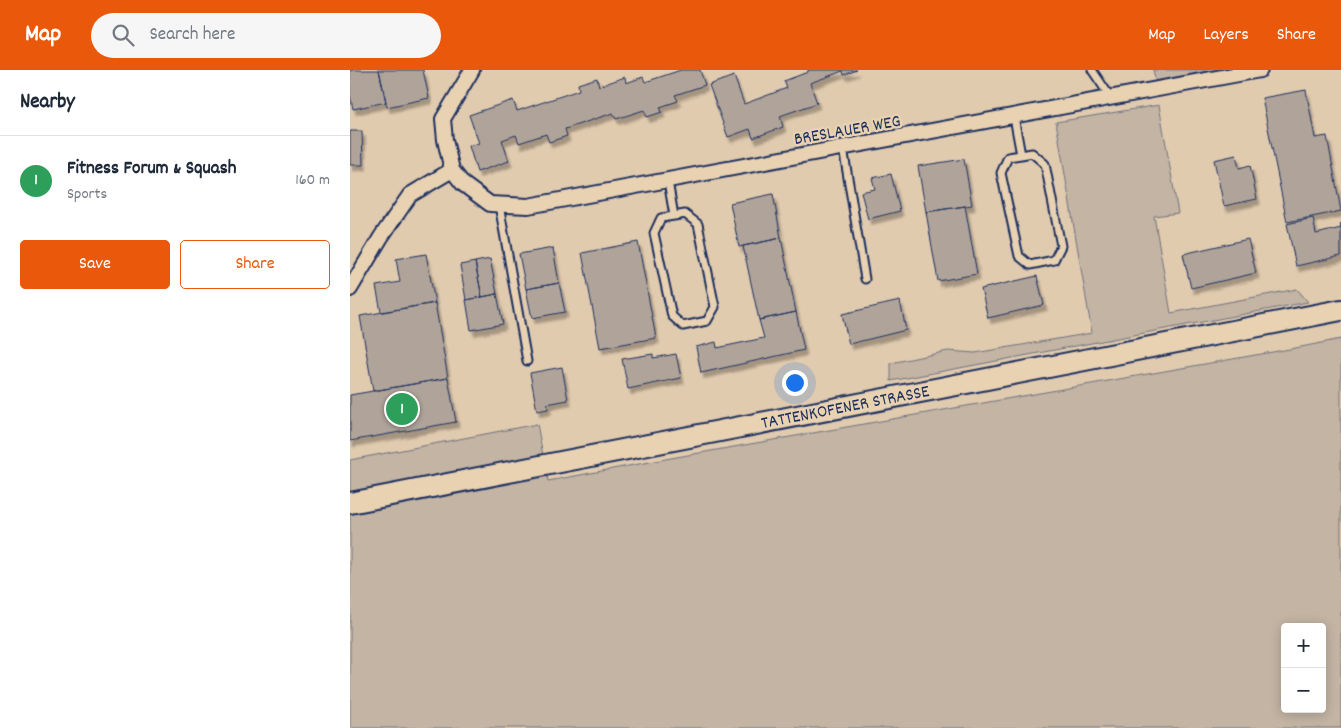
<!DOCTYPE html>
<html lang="en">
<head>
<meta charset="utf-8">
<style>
	body { margin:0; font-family:Dekko,sans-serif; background:#f6f6f7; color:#1f2937 }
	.controls { position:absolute; right:15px; bottom:15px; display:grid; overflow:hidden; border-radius:5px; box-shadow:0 2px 12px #0003 }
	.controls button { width:45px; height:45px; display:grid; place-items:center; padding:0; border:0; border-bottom:1px solid #e0e1e3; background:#fff; color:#1f2937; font:25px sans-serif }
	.you { position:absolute; left:444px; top:312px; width:18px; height:18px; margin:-12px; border:4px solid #fff; border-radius:50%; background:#1a73e8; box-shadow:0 0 0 8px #1a73e833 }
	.badge { display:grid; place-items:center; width:32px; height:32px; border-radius:50%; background:#ea580c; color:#fff; font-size:16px; font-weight:700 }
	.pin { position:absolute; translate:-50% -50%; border:2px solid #fff; box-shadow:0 1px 5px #0006 }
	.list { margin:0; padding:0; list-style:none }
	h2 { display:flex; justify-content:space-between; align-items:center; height:65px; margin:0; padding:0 20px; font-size:21px }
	h2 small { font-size:16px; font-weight:400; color:#747a83 }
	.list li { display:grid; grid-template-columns:32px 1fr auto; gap:15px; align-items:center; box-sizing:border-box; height:90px; padding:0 20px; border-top:1px solid #e0e1e3 }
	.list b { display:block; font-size:19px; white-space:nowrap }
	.list p { margin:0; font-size:16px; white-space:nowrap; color:#747a83 }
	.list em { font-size:16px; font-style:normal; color:#747a83 }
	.actions { display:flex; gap:10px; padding:15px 20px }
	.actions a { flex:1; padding:11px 0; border:1px solid #ea580c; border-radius:5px; text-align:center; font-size:18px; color:#ea580c }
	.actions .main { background:#ea580c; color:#fff }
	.icon { flex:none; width:28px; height:28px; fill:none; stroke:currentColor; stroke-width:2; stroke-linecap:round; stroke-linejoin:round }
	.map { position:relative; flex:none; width:991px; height:658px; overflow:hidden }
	header { display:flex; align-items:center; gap:30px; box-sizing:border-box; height:70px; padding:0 25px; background:#ea580c; color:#fff }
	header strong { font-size:24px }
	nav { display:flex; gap:28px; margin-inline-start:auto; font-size:18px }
	.search { width:350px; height:45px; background:#f6f6f7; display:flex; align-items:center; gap:12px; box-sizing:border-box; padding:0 18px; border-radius:28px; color:#747a83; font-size:19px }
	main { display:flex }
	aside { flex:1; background:#fff }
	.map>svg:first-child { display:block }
	.green { fill:#c3b4a3; stroke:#6f7280; fill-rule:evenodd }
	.building { fill:#b0a49a; stroke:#1b2f5e; filter:url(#shadow) }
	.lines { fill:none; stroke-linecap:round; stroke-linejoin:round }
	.lane-casing { stroke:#1b2f5e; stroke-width:11 }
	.street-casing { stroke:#1b2f5e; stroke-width:18 }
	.secondary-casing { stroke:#1b2f5e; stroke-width:24 }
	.lane { stroke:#e9d2b2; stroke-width:7 }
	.street { stroke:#e9d2b2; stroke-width:14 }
	.secondary { stroke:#e9d2b2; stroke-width:20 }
	.labels { text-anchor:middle; stroke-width:4.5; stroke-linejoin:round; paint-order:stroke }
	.street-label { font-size:18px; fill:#1b2f5e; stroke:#e9d2b2 }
</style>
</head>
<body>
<header>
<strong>Map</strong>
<div class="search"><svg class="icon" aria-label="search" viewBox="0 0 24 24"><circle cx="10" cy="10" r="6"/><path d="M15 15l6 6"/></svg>Search here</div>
<nav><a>Map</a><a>Layers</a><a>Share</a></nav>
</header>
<main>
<aside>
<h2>Nearby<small></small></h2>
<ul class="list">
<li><span class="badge" style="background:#2e9e5b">1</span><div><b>Fitness Forum &amp; Squash</b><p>Sports</p></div><em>160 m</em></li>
</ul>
<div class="actions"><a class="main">Save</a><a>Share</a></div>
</aside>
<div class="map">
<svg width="991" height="658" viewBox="0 0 991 658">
	<defs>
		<filter id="shadow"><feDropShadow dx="3" dy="5.5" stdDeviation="1" flood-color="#0004"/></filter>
	</defs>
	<rect width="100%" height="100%" fill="#e1cbaf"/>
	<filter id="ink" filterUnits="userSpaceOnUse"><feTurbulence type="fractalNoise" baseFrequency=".02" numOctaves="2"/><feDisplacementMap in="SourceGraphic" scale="10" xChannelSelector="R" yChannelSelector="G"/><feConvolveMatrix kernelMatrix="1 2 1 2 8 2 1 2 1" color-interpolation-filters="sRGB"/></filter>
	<g filter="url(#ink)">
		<path class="green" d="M803,0H873L806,13Z
			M809,35L828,143L804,146L821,243L947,219L958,232L541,311V293L598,281L625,283L742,263L706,52Z
			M991,269V658H0V390L187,354L198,411L321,388L951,277ZM935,557H972V639H935Z"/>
		<path class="building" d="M0,0H29L36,32L3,39L0,25Z
			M29,0H73L79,28L37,37Z
			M331,0H350L355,15L325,25L328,31L310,37L312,42L297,47L294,40L266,49L263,43L215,59L217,66L199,72L196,64L169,73L166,65L152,70L159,91L127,102L119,76L129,73L119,45L163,30L167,41L229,20L228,14L247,8L249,16L275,7L276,13L293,7L295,12Z
			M458,0H507L494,5L493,1L460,13L467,33L430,46L433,57L403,68L400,59L378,67L359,15L384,6L394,34L437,18L434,11L458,2Z
			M956,20L965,68L977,66L991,141L937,152L912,28Z
			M0,61H12L13,95H0Z
			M886,85L889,98L900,95L907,129L874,136L864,90Z
			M614,89L622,135L576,142L568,96Z
			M541,104L550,141L518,149L511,122L525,119L522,108Z
			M423,124L431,168L389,177L380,133Z
			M615,136L627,204L588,211L576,142Z
			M963,148L966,164L991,158L990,154L991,153V186L946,196L937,154Z
			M431,168L446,242L409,250L393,176Z
			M898,169L906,203L841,218L833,184Z
			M288,172L306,268L250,278L232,183Z
			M203,178L209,213L176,219L169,184Z
			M76,184L85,233L31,242L26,216L50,212L46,189Z
			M140,189L147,224L132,227L125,192Z
			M125,192L132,227L116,230L110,195Z
			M687,206L694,235L638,248L631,219Z
			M209,213L215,242L182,248L176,219Z
			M147,224L153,254L121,260L116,230Z
			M550,231L556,260L499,274L492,244Z
			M85,233L98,308L23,321L10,246Z
			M446,242L454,280L351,303L346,277L366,272L367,278L414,268L409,250Z
			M303,284V288L326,284L331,308L278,319L272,289Z
			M212,297L218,330L197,334L198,339L187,341L180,303Z
			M98,308L106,352L0,371V325Z"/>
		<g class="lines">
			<g class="lane-casing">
				<path id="lane" d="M742,0L761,28
					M664,47L671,85L658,87L651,103L669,186L680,195L704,190L711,176L695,94L682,83L671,85
					M493,78L515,209
					M318,111L324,146L311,148L304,163L322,246L333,256L357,251L365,237L348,154L335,144L324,146
					M149,135L177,291"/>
			</g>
			<g class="street-casing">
				<path id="street" d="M122,0L93,49L95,70L102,100L113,114L140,134L178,136L910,0
					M0,219L31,167L60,125L102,100"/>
			</g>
			<g class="secondary-casing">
				<path id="secondary" d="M0,433L991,240"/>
			</g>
			<use href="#lane" class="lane"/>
			<use href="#street" class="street"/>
			<use href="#secondary" class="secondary"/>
		</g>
	</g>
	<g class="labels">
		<g class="street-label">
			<text transform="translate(497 59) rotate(-10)" y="6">BRESLAUER WEG</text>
			<text transform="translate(495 336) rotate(-11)" y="6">TATTENKOFENER STRASSE</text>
		</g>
	</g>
</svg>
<div class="controls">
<button>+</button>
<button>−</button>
</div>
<div class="you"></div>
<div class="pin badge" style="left:52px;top:339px;background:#2e9e5b">1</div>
</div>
</main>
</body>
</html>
